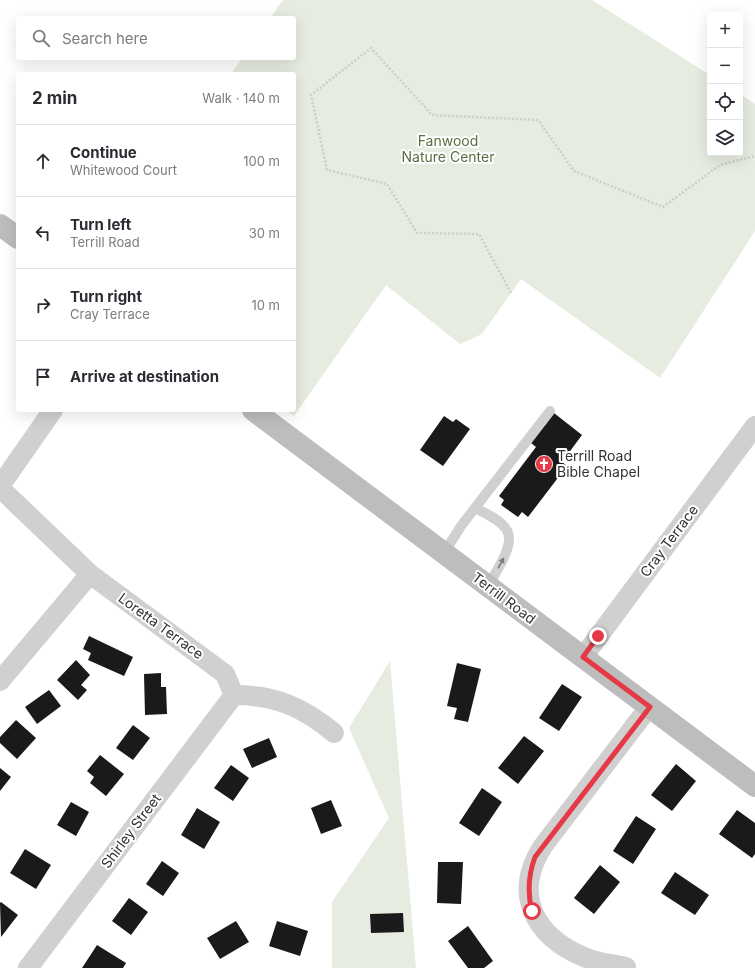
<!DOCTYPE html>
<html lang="en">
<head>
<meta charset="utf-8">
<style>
	body { margin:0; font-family:Inter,sans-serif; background:#f2f2f3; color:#2b2b33 }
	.controls { position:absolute; right:12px; top:12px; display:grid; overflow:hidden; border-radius:4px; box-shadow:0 4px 16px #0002 }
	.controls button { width:36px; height:36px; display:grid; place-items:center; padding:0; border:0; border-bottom:1px solid #e1e1e2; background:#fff; color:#2b2b33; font:20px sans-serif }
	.stop { position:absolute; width:12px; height:12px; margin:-9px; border:3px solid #e63946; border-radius:50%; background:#fff }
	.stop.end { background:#e63946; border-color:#fff; box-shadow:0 1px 4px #0008 }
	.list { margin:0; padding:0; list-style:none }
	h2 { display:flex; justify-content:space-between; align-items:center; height:52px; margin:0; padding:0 16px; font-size:17px }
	h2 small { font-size:13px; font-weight:400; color:#7c7c81 }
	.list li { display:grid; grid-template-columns:26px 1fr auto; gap:12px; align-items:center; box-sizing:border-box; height:72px; padding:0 16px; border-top:1px solid #e1e1e2 }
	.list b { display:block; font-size:15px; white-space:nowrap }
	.list p { margin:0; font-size:13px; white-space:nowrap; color:#7c7c81 }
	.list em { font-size:13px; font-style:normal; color:#7c7c81 }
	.icon { flex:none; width:22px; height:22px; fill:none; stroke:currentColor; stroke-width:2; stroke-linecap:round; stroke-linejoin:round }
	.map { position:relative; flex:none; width:755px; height:968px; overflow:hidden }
	.search { position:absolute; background:#fff; box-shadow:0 4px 16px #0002; left:16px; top:16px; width:280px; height:44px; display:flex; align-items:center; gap:10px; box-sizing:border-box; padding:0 14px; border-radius:4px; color:#7c7c81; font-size:15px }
	.panel { position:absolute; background:#fff; box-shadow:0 4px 16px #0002; left:16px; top:72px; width:280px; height:340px; border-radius:4px }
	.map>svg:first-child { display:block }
	.green { fill:#e6ecdf }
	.building { fill:#1a1a1a }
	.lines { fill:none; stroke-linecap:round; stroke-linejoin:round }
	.path { stroke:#cdcdcd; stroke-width:2.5; stroke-dasharray:2 2; stroke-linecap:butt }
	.lane { stroke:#d0d0d0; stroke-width:10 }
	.street { stroke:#d0d0d0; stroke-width:20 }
	.secondary { stroke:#bdbdbd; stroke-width:22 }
	.oneway { fill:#7a7a7a }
	.route { stroke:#e63946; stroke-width:5 }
	.labels { text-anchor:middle; stroke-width:4; stroke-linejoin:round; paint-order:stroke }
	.park-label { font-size:14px; fill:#56703f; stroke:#fff }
	.poi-label { font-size:14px; fill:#333; stroke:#fff; text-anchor:start }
	.street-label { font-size:14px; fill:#333; stroke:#fff }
</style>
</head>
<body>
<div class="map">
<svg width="755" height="968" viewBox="0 0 755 968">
	<rect width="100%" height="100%" fill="#fff"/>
	<path class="green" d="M283,0H592L710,75V153H740V94L755,104V231L660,378L521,279L482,334L460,344L386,285L294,416L285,410H294V74H231L242,58H294V18H270Z
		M390,661L416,968H332V902L389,818L349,728Z"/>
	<path class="building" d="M554,413L582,435L562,462L567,466L528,517L522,512L518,517L501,505L504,500L499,496L536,447L531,443Z
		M444,416L453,422L456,419L470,429L443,466L420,450Z
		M89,636L133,657L124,676L88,660L91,653L83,649Z
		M76,660L90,675L81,685L87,690L78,700L57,680Z
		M457,663L481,669L468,722L454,719L457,708L447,706Z
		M161,673V687H166L167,714L145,715L144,674Z
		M562,684L582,697L559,731L539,718Z
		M49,690L61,706L37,724L25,707Z
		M16,720L36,738L17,759L0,743V737Z
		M133,725L150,738L133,760L116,748Z
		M524,736L544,751L518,784L498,768Z
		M269,738L277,757L252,768L243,749Z
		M100,755L124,774L106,796L90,783L94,777L87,771Z
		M676,764L696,781L672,811L651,795Z
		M231,765L249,778L233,801L214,788Z
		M0,768L11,777L0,791Z
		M482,788L502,802L479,836L459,823Z
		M331,800L342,826L321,834L311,808Z
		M71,802L89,812L76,836L57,825Z
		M197,808L220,822L204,849L181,835Z
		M737,810L755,823V854L752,858L719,834Z
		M636,816L656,829L633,864L613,851Z
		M25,849L51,865L36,889L10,873Z
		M162,861L179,873L163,896L146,884Z
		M438,862H463L461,904L437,903Z
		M600,865L620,882L594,914L574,898Z
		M675,872L709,895L695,915L661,893Z
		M129,898L148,912L131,935L112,921Z
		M1,902L18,915L1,937L0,903Z
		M403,913L404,932L371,933L370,914Z
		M236,921L249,942L220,959L207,938Z
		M277,921L308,931L300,956L269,946Z
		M468,926L493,961L484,968H468L448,941Z
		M97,945L126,963L123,968H82Z"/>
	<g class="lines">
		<path class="path" d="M511,293L479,234L417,233L387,184L327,170L311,95L371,48L432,115L538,120L574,171L663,207L720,165L755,156"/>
		<path class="lane" d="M475,508C485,513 499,519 506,529C517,543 495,573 488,586
			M444,553L461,526L550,411"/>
		<path class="street" d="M0,486L53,410
			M0,488L90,574L225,674L234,695C275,695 303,707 334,733
			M583,657L755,426
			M0,681L90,574
			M626,967C612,964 597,963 584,957C534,936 512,894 543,846L649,707
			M28,968L234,695"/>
		<path class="secondary" d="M0,225L18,238
			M253,410L755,786"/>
	</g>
	<defs><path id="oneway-solid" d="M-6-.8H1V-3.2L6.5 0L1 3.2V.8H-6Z"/></defs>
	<use class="oneway" href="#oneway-solid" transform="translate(501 563) rotate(-61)"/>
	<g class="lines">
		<path class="route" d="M532,911C527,892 528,876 535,857L650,707L583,657L598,636"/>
	</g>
	<defs>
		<g id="church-disc" transform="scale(0.9)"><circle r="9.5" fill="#e63946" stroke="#fff"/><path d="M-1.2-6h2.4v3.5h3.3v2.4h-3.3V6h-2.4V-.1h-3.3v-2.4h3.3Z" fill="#fff"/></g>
	</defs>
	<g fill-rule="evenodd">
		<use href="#church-disc" x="544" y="464"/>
	</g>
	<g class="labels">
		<g class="park-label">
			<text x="448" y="146">Fanwood<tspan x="448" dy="16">Nature Center</tspan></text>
		</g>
		<g class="poi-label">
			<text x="557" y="461">Terrill Road<tspan x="557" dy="16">Bible Chapel</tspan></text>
		</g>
		<g class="street-label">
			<text transform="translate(669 541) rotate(-53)" y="5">Cray Terrace</text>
			<text transform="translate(504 598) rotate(37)" y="5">Terrill Road</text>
			<text transform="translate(161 626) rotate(36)" y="5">Loretta Terrace</text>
			<text transform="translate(131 831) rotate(-53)" y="5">Shirley Street</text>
		</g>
	</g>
</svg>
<div class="controls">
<button>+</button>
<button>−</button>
<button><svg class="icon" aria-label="locate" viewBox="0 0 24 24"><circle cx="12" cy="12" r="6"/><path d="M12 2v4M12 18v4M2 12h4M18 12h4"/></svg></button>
<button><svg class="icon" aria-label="layers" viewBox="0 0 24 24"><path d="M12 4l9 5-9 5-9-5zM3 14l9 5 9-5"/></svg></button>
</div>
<div class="stop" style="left:532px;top:911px"></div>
<div class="stop end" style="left:598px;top:636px"></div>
<div class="search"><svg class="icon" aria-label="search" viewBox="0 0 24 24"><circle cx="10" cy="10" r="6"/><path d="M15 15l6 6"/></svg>Search here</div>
<section class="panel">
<h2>2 min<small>Walk · 140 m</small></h2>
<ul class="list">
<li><svg class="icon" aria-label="ahead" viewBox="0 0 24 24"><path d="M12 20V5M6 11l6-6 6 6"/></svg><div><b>Continue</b><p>Whitewood Court</p></div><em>100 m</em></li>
<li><svg class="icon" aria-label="left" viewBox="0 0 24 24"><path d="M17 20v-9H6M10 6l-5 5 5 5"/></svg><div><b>Turn left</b><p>Terrill Road</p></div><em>30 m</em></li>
<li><svg class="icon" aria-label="right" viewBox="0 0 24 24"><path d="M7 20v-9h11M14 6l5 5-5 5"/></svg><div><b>Turn right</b><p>Cray Terrace</p></div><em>10 m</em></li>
<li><svg class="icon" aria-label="arrive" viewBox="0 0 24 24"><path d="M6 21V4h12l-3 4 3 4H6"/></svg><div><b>Arrive at destination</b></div></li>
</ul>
</section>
</div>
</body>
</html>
